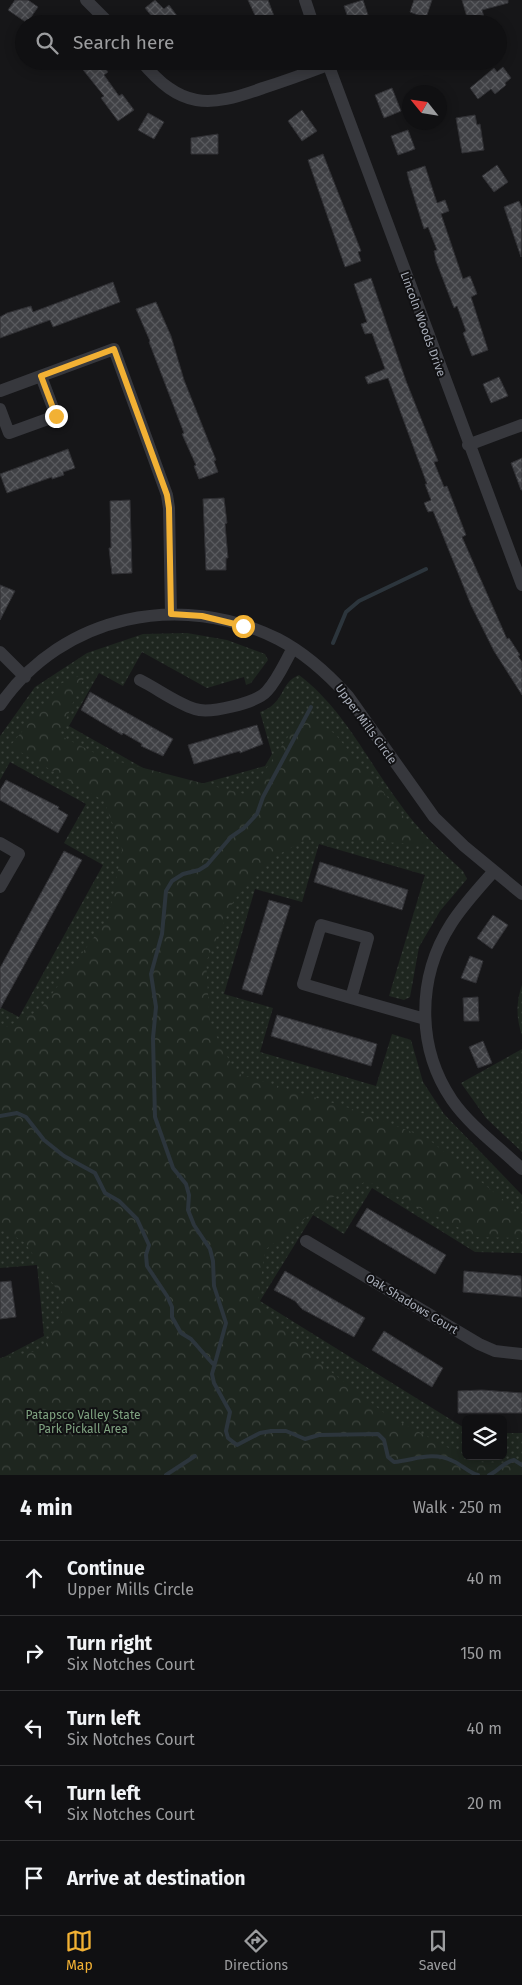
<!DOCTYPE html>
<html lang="en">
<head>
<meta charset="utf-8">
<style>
	body { margin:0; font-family:"Fira Sans",sans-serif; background:#19191b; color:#f1f3f6 }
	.controls { position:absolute; right:15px; bottom:15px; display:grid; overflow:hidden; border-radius:8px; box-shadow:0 2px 12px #0003 }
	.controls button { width:45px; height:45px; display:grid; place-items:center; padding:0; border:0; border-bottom:1px solid #303032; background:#101012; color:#f1f3f6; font:25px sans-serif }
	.compass { position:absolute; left:402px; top:85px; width:45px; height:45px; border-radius:50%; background:#101012; box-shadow:0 2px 12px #0003; rotate:300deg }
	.stop { position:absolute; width:15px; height:15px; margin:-11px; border:4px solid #f2b134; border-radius:50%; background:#fff }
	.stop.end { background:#f2b134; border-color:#fff; box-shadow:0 1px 5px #0008 }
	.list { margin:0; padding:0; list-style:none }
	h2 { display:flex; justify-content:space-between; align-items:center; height:65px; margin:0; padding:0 20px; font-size:21px }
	h2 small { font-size:16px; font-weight:400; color:#9c9d9f }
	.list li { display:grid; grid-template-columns:32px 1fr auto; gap:15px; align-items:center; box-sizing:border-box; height:75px; padding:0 20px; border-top:1px solid #303032 }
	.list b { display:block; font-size:19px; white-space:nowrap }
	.list p { margin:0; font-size:16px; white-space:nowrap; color:#9c9d9f }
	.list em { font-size:16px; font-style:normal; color:#9c9d9f }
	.icon { flex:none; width:28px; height:28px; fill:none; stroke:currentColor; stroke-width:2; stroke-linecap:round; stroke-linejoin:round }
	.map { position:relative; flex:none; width:522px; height:1475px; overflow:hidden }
	.search { position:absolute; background:#101012; box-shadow:0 2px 12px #0003; left:15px; right:15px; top:15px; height:55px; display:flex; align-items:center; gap:12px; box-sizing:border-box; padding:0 18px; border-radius:28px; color:#9c9d9f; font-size:19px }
	.sheet { height:440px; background:#101012 }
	nav { display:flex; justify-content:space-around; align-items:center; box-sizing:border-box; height:70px; border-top:1px solid #303032; background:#101012; font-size:14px; color:#9c9d9f }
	nav a { display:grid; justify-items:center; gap:2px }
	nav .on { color:#f2b134 }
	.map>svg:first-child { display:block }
	.green { fill:url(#green-dots) }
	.forest { fill:url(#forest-crowns) }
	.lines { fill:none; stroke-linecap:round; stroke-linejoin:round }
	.stream { stroke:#2c353c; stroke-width:4 }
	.building { fill:url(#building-cross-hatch); stroke:#303034 }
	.minor { stroke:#37383d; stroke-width:12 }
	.route { stroke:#f2b134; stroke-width:6 }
	.labels { text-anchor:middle; stroke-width:4; stroke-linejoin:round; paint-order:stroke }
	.street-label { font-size:12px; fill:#a8adb8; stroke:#111113 }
	.park-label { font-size:12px; fill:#7fa381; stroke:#111113 }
</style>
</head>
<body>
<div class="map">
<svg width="522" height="1475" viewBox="0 0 522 1475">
	<defs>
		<pattern id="green-dots" width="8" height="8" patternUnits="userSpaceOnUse" patternTransform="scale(1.25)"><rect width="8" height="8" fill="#1e261f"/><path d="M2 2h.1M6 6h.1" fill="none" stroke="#3c433d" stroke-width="1.8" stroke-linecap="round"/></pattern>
		<pattern id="forest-crowns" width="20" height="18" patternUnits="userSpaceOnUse" patternTransform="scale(1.25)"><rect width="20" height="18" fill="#1e261f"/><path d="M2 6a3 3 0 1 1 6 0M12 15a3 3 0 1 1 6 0" fill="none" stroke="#3c433d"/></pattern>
		<pattern id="building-cross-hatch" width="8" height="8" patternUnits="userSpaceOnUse" patternTransform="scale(1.25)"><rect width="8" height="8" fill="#404145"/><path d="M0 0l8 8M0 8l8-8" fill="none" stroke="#595a5e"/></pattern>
	</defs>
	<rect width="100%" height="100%" fill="#161618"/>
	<path class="green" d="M187,633L227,640L265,654L268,660L251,683L246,685L244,677L207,688L142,652L123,686L99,673L69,726L159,777L197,785L265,766L272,754L260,712C286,703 279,683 299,675C343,708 367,760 400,804C418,830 440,850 463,871L467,879L440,911L419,947L410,997L404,1000L389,996L425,875L319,844L302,902L255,889L224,994L273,1008L260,1052L376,1086L392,1034L411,1040L423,1082L444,1114L522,1195V1253L475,1252L372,1188L344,1234L313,1215L260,1301L466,1429V1456H503V1433H522V1475H0V1359L44,1336L37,1265L0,1268V1007L19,1017L103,865L64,843L86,804L10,762L0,780V736L35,687L87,653L143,634Z
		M522,985V1035C516,1018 516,1002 522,985Z
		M522,1049V1152L486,1118L461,1083Z"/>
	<path class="forest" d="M86,673L59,735L105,758L248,795L305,712L335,734L427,845L354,840H305L274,857L234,900L206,962L210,1024L236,1073L349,1108L427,1138L522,1215V1238L477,1237L367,1181L331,1198L265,1250L258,1302L317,1361L387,1415L475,1462L522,1463V1475H0V1358L43,1350L66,1303L25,1243L0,1227V1030L40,1010L109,917L122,849L104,801L10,746L62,683Z"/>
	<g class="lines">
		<path class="stream" d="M333,643L346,612L359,601L426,569
			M311,707L263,797L257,814L244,828L231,837L207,865L199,870L183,874L172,881L166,891L162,934L151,974L156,1007L153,1038L155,1117L173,1168L186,1184L189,1195L188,1210L194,1225L210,1249L213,1261L214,1286L226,1323L212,1374L214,1383L230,1412L226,1431L228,1438L237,1445L260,1433L271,1431H286L305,1439L319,1435L378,1434L384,1440L388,1457L394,1462C415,1460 432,1451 453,1461C462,1465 469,1473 478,1475
			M0,1116L17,1113L26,1117L44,1140L64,1156L95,1173L105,1193L119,1201L137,1219L149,1245L146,1255L147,1266L167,1296L172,1307V1317L181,1333L191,1339L213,1364
			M166,1475L195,1456
			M489,1475C499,1471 503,1462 514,1460L522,1465"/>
	</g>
	<path class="building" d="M15,0H28L38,7L27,23L8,10Z
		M155,0L164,9L169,5L183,24H158L145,8Z
		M248,0H268L277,24H259Z
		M363,0L369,18L350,24L344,6Z
		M414,0H432L426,18L410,12Z
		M462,0H508V3L482,10L486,24H469Z
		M76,61H99L108,72L104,75L119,96L122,94L134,110L118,121L101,98L104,96Z
		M503,67L511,78L505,83L506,85L495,94L491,89L478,99L470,88L494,68L497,72Z
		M392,88L401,111L384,118L375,95Z
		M302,110L317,131L302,141L288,121Z
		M148,113L164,122L154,139L138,130Z
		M475,115L477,125L480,124L484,150L462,153L456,118Z
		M408,130L415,149L398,155L391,136Z
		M218,134V154H191V138Z
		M323,154L361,251L358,252L361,261L345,267L308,160Z
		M497,165L508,182L494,192L482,176Z
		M425,166L437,203L445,200L449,211L441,214L463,279L470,276L477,294L471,297L488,350L472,356L463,333L466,331L457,306L454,308L436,261L434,251L437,250L428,227L424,229L410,184L407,172Z
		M519,201L522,208L521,257L504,207Z
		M371,278L406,381L438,461L434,462L444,487L447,486L466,535L462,537L507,639L509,638L520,655L518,656L522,662V695L494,651L471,605L433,511L428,512L424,503L431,500L425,484H427L388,378L368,384L365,377L385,369L372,333L365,334L361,324L367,322L354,284Z
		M113,282L120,302L53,327L50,320L0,338V317L7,313L31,306L33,312Z
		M156,302L171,336L184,380L216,460L214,461L218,472L205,477L199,479L194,466L196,465L182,434L184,433L149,342L150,341L136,309Z
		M499,377L508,396L491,403L483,384Z
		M68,449L75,468L63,472L64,475L52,479V477L7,493L0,474Z
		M522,458V490H521L511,463Z
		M224,498L227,523L225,524L228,558H226V570H206L203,499Z
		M130,500L132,573L112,574L109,548H111L110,501Z
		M0,585L15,591L0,620Z
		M90,692L173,739L163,756L141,746L142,744L123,733L122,735L81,710Z
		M257,725L263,744L240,753V751L194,764L188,745Z
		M6,780L59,807L58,809L68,815L58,833L0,800V790Z
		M64,851L82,860L0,1009V968Z
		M320,862L408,890L402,910L314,882Z
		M269,900L290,906L262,995L242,989Z
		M493,915L508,925L492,949L477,938Z
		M470,956L483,961L476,983L461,978Z
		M478,997L479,1021H464L463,998Z
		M277,1015L377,1044L371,1066L271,1036Z
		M483,1041L492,1063L478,1068L469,1047Z
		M367,1208L446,1255L435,1274L356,1226Z
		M285,1271L365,1318L354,1337L302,1309L295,1301L274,1290Z
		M464,1271L521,1276L522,1297L463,1292Z
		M11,1281L16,1317L0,1319V1282Z
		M384,1331L443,1368L432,1387L372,1350Z
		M482,1390L522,1393V1413H458V1391Z"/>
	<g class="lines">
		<path class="minor" d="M86,0L110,24
			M305,0L313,24
			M141,61C181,109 208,108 263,88C285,81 307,73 328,65
			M327,61L522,585
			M0,391L114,349L167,495L169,508L171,614
			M0,409L9,433L56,416L41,376
			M468,445L522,425
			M0,652L25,677
			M140,680C158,689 176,703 195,709C209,714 257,703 267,691C278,679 285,662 293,648
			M0,705C63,614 181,591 278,639C305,653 328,674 348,696L434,817L464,846L522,894
			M0,843L19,854L0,887
			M494,871C479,888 463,905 451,924C417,977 416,1047 452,1100C470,1126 499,1147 522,1169
			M351,998L303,984L321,925L368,938L351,998L425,1019
			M306,1241L479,1344L495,1351L522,1354"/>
	</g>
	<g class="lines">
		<path class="route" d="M56,416L41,376L114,349L167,495L169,508L171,614L202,616L243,626"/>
	</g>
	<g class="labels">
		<g class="street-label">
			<text transform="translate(423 324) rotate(70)" y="4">Lincoln Woods Drive</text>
			<text transform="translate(366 724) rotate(54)" y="4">Upper Mills Circle</text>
			<text transform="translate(412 1304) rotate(31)" y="4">Oak Shadows Court</text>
		</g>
		<g class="park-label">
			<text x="83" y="1419">Patapsco Valley State<tspan x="83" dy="14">Park Pickall Area</tspan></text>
		</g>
	</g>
</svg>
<div class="controls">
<button><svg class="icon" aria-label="layers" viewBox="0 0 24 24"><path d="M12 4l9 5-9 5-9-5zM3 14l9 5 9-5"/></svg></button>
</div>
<svg class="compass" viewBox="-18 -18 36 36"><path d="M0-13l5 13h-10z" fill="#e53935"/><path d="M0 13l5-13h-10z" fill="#9c9d9f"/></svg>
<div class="stop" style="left:243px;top:626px"></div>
<div class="stop end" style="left:56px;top:416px"></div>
<div class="search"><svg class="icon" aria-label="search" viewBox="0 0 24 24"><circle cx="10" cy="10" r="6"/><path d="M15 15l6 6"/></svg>Search here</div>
</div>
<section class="sheet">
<h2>4 min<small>Walk · 250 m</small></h2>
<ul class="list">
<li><svg class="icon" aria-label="ahead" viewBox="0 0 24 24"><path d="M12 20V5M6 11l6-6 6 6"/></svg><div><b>Continue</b><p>Upper Mills Circle</p></div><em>40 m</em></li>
<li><svg class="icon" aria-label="right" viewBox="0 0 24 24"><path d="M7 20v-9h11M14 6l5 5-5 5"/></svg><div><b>Turn right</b><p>Six Notches Court</p></div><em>150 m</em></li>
<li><svg class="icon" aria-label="left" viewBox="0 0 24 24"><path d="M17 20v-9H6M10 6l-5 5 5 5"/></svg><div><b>Turn left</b><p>Six Notches Court</p></div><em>40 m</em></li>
<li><svg class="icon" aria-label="left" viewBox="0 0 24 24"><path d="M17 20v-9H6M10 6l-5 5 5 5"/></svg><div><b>Turn left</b><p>Six Notches Court</p></div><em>20 m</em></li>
<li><svg class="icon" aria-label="arrive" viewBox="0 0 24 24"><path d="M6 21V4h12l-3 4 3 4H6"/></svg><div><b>Arrive at destination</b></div></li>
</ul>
</section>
<nav>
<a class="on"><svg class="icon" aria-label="map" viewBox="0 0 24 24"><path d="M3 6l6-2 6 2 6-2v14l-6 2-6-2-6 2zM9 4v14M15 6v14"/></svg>Map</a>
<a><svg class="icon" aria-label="directions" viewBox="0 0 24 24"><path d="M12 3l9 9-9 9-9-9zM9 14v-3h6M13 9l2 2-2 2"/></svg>Directions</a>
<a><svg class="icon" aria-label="saved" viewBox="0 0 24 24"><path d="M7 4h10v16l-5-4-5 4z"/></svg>Saved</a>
</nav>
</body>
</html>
